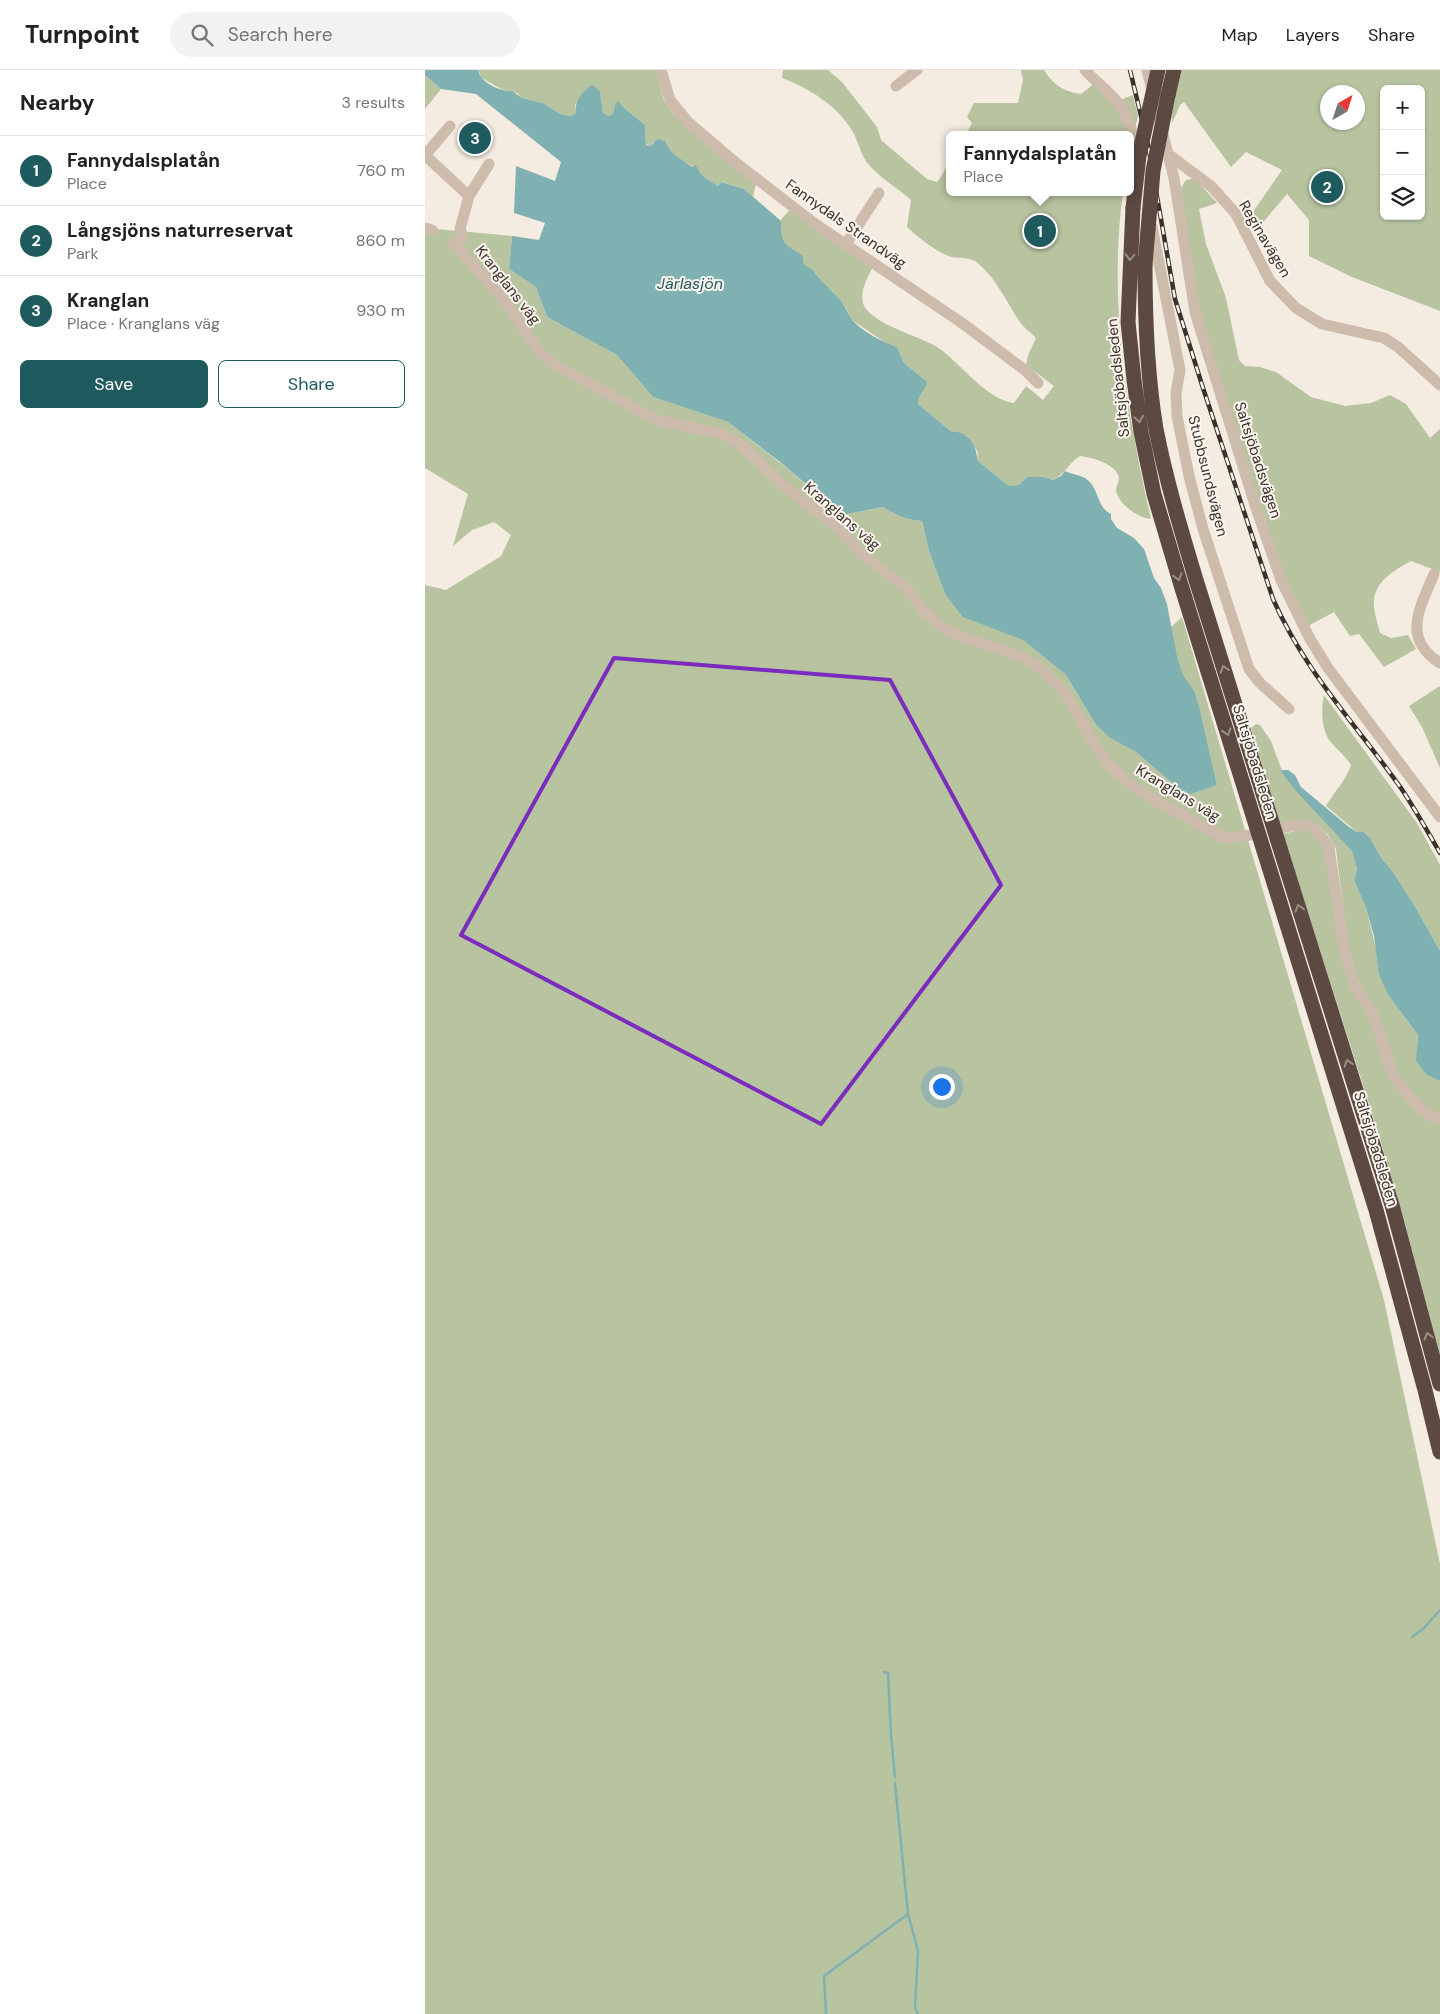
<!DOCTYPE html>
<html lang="en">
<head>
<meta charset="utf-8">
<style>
	body { margin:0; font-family:"DM Sans",sans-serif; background:#f2f2f2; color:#202124 }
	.controls { position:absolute; right:15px; top:15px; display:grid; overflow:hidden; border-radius:8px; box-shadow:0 1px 4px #0004 }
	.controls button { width:45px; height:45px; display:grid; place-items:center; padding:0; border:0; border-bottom:1px solid #e0e0e0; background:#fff; color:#202124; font:25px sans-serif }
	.compass { position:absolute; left:895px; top:15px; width:45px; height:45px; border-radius:50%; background:#fff; box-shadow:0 1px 4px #0004; rotate:39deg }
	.you { position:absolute; left:516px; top:1016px; width:18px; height:18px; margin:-12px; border:4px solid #fff; border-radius:50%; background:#1a73e8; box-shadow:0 0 0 8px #1a73e833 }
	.badge { display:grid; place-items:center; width:32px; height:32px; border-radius:50%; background:#1f5a5e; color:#fff; font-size:16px; font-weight:700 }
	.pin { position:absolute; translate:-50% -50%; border:2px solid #fff; box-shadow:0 1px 5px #0006 }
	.popup { position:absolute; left:521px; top:61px; width:188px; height:65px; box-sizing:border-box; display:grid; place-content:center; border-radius:8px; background:#fff; filter:drop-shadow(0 1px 4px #0005); font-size:16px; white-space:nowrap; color:#757577 }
	.popup b { font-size:19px; color:#202124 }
	.popup::after { content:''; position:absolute; left:50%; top:100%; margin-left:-10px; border:10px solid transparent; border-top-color:#fff }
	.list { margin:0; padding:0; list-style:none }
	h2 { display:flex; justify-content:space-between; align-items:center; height:65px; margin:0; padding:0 20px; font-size:21px }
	h2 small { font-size:16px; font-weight:400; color:#757577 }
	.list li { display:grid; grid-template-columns:32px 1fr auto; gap:15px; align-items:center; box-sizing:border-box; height:70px; padding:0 20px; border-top:1px solid #e0e0e0 }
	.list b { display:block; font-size:19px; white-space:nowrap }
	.list p { margin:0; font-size:16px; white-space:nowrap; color:#757577 }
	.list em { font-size:16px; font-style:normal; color:#757577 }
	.actions { display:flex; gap:10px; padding:15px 20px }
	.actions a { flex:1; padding:11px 0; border:1px solid #1f5a5e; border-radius:8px; text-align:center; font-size:18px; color:#1f5a5e }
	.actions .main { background:#1f5a5e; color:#fff }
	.icon { flex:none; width:28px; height:28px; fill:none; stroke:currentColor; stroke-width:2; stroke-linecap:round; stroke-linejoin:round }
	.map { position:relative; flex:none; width:1015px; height:1944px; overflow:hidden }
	header { display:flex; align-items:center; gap:30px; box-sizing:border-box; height:70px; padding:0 25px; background:#fff; border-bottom:1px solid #e0e0e0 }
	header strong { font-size:24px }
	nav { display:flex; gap:28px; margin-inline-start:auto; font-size:18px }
	.search { width:350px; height:45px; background:#f2f2f2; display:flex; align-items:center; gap:12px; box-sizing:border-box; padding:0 18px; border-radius:28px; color:#757577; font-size:19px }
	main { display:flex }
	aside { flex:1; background:#fff }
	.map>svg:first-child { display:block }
	.green { fill:#b8c4a0; fill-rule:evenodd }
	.water { fill:#7fb0b2 }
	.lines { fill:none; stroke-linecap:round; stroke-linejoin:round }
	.stream { stroke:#7fb0b2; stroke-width:2.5 }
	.minor { stroke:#cdbbac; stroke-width:11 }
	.highway { stroke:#5c4a42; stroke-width:15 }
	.rail-casing { stroke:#3b302b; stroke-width:4.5 }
	.rail { stroke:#fbf5ee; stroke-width:2.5; stroke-dasharray:8; stroke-linecap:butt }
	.highway-bridge { stroke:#5c4a42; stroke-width:15 }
	.oneway { stroke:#9c8e87 }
	.marked { fill:none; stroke:#7b2cbf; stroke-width:4; stroke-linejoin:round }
	.labels { text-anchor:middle; stroke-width:4; stroke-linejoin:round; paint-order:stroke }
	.street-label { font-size:15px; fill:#3b302b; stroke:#fbf5ee }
	.water-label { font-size:16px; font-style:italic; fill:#1f5a5e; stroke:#fbf5ee }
</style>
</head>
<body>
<header>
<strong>Turnpoint</strong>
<div class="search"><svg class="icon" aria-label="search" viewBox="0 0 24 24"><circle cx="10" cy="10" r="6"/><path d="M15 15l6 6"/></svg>Search here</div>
<nav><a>Map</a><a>Layers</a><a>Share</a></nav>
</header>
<main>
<aside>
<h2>Nearby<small>3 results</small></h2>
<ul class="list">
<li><span class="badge">1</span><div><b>Fannydalsplatån</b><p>Place</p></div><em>760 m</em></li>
<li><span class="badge">2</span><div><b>Långsjöns naturreservat</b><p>Park</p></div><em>860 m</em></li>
<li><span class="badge">3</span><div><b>Kranglan</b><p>Place · Kranglans väg</p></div><em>930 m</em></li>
</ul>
<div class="actions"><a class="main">Save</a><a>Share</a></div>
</aside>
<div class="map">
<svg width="1015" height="1944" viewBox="0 0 1015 1944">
	<rect width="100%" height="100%" fill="#f4ebe1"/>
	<path class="green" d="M53,0H231L239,31L249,44L331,114L328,127L319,119L298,112L293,116L276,105L272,99L249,85L242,79L229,72L225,76L221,74L220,55L198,37L190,35L188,44L184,46L178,43L175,21L152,33L150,35L151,43L145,46L135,44L118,33L97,28L92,23L78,20L57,8Z
		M358,0H403L417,12L452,57L456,70L502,109L512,112C520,103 523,93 523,81L525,79V122H698C683,232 702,342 726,449C713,448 693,434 691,420C691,416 694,412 694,408C692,394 666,387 655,386C644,393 640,404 628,410L618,407H602L594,415L584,416L552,390L553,382L542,366L527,362L493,334C493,325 500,321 501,312L479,293L472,277L461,273L427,250L420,236L407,221L392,209L391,204L386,199L380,196L368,179C358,177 352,160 356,150C358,147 362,143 365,140L447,199C441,210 432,227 441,239C455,257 496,266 515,279C537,295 562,330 589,333L601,316L618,330L629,316L601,295L603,285L611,268C606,263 599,258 595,252C582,233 572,210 555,195C544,184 532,191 519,184C505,177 493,167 482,157L486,130C474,119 454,107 444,95C436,86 434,74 429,64C415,37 384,18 357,8Z
		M596,0H619C628,15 640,22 656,24L670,13L699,48L702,65H541L547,53L542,47L549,33H593L598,10Z
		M757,0H1015V241L927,207L884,186V150L862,124L829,163L823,149L857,100L821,82L806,97L759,32L755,35L747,53L746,39ZM959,19H996V146H959ZM902,22H932V52H902Z
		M0,5L16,19L0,39Z
		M708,25L713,46L710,57L695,30Z
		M767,109L774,113L792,133L774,139L781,174L801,228L814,290L820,296L835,297L851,302L886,327L920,336L946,333L965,325L981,334L1005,368L1015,359V502L986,491C970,500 950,511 949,531C948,541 953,554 955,563L966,568L983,565L991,579L959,597L934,564L925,566L909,542L883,556L866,524L824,403L782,264L770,223L756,118L761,110Z
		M0,158L87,166L84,199L111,217L122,247L192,285L228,327L303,352L359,396L417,445L458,437C471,445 481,450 497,451L504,481L520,524L578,561L598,570L641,605L671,655L685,668L711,682L740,706L792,715L775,640L744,587V559L757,547L959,1230L1015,1494V1944H0V515L21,520L76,486L86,465L69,452L47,460L28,476L43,424L0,398Z
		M1015,616V698L997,657L984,636Z
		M899,625L992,753L1015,795V881L988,833L966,799L957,789L945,768L939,762H932L901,736C910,720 919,714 926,695C920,685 912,680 905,671C896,659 896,639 899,625Z
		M831,654L835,655L846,671L859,706L927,780L932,799L929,810L941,838L960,915L963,925L993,965L992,978L1015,1011V1045L1006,1043L971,1004L953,945L932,909L923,877L911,779L903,765L894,756L855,754L826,658Z
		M877,759C890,762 894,768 900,780L915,878L945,947L966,1008L1015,1052V1285L979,1150L952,1059L858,764Z"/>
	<path class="water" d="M0,0H53C54,3 55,6 57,8C62,15 80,23 87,21L97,28L118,33L135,44L145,46L151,43C149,31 158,21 167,15L175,21L178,43L184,46L188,44L190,35L193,31L198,37L220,55L221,75L225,76L233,69L240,71C245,85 256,88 267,97L271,95C274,106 284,110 293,116L297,112L319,119L356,151C355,176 361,174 378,186C376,198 385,195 390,203C397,213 408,221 416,231C421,237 424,246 428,251C438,262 458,272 472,277L479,293L502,312C500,321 493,325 493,334L527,362C542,360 553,377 552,390L584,416L594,415L602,407H618L628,410L636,406L640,401C646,404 654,405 660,408C675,418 671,437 686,444V449L692,458L709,468L719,479L729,508L736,518L742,534L752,587L758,605L769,621L775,640L792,715L762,725L711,682L685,668L671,655L641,605L598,570L538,547L520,524L504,481L497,451C481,450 471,445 458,437L417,445L355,392L303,352L228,327L192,285L122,247L111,217L84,199L87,166L114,170L120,153L89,143L91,96L130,111L136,92L51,24L16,19L0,5Z
		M856,700H863L870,705L876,717L924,757L932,762H939L945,768L957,789L966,799L988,833L1015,881V1011L1002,1005L991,991L993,965L963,925L954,904L949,866L941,838L929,810L932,799L927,781L872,722L859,706Z"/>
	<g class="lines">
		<path class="stream" d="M987,1567L998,1559L1015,1540
			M459,1602L463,1603L466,1665L470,1707
			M470,1713L483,1844L493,1881L490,1938L493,1944
			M401,1944L399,1906L483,1844"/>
		<path class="minor" d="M236,0L245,30L263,52L310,92L389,153L537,253L601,301L613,313
			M660,0C669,10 680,18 689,28C704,44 708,64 713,85
			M722,0L749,108L770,242L831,438L856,510L885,569L903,598L1015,747
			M471,16L492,0
			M25,56L2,83V87L44,126L35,159L37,164L36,170L29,173L82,234L116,284L130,295L232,350L297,364L315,374L358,415L414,459L438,485L481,518L498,540L518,558L535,566L597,587L616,598L640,623L669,673L684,695L703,712L730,730L793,765L801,768L826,765
			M743,84L787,117L811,144L845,211L871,238L897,254L959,268L973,277L1015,315
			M44,126L64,94
			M727,157L755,300L751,323L752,346L764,406L778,459L824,599L835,613L864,639
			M0,158L7,160
			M421,174L454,123
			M1009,504C995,538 976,568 1015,593
			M857,758C883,751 891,755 904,778L919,878L929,915L949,946L968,1006L988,1031L1005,1046L1015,1049"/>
		<path class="highway" d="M743,25L749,0
			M708,138L703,252L709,310L716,362L729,424L756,515L951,1140L1000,1320L1015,1382
			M720,195C720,250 722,305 731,359C741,410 756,460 771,510L967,1135L1015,1314"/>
		<g class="rail-casing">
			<path id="rail" d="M705,0L723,75L750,229L778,318L848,529C881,604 932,655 978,721C991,741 1003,762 1015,783"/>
		</g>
		<use href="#rail" class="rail"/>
		<path class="highway-bridge" d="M708,138L714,86L733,0
			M720,195L728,101L743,25"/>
	</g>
	<defs><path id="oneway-chevron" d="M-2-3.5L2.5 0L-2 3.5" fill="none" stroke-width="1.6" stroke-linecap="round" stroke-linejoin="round" transform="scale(1.25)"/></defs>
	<g class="oneway">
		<use href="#oneway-chevron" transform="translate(705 187) rotate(92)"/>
		<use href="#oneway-chevron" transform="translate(714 349) rotate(82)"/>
		<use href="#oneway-chevron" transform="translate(753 507) rotate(74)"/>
		<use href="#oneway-chevron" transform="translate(799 599) rotate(-108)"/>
		<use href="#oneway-chevron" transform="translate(802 662) rotate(73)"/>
		<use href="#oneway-chevron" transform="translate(874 838) rotate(-107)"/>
		<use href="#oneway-chevron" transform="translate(923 993) rotate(-107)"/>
		<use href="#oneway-chevron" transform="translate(1003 1266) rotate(-105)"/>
	</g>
	<path class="marked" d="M189,588L465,610L576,815L396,1054L36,865Z"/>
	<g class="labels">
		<g class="street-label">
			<text transform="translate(421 154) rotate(35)" y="5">Fannydals Strandväg</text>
			<text transform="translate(840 169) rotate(59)" y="5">Reginavägen</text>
			<text transform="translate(83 215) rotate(52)" y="5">Kranglans väg</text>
			<text transform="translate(693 308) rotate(-96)" y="5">Saltsjöbadsleden</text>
			<text transform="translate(833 390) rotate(72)" y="5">Saltsjöbadsvägen</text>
			<text transform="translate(783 406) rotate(76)" y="5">Stubbsundsvägen</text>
			<text transform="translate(417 446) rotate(41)" y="5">Kranglans väg</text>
			<text transform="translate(830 692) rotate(73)" y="5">Saltsjöbadsleden</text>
			<text transform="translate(753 723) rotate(31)" y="5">Kranglans väg</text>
			<text transform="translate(951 1079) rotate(73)" y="5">Saltsjöbadsleden</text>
		</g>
		<g class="water-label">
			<text x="265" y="219">Järlasjön</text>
		</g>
	</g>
</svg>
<div class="controls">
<button>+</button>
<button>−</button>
<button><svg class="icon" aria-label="layers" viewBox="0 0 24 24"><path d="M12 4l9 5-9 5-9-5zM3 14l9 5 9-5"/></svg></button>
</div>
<svg class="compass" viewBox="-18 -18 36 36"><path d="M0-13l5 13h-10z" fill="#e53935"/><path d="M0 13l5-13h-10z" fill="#757577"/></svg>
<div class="you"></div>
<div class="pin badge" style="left:615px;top:161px">1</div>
<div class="popup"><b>Fannydalsplatån</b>Place</div>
<div class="pin badge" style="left:902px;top:117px">2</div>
<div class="pin badge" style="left:50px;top:68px">3</div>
</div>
</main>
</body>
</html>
